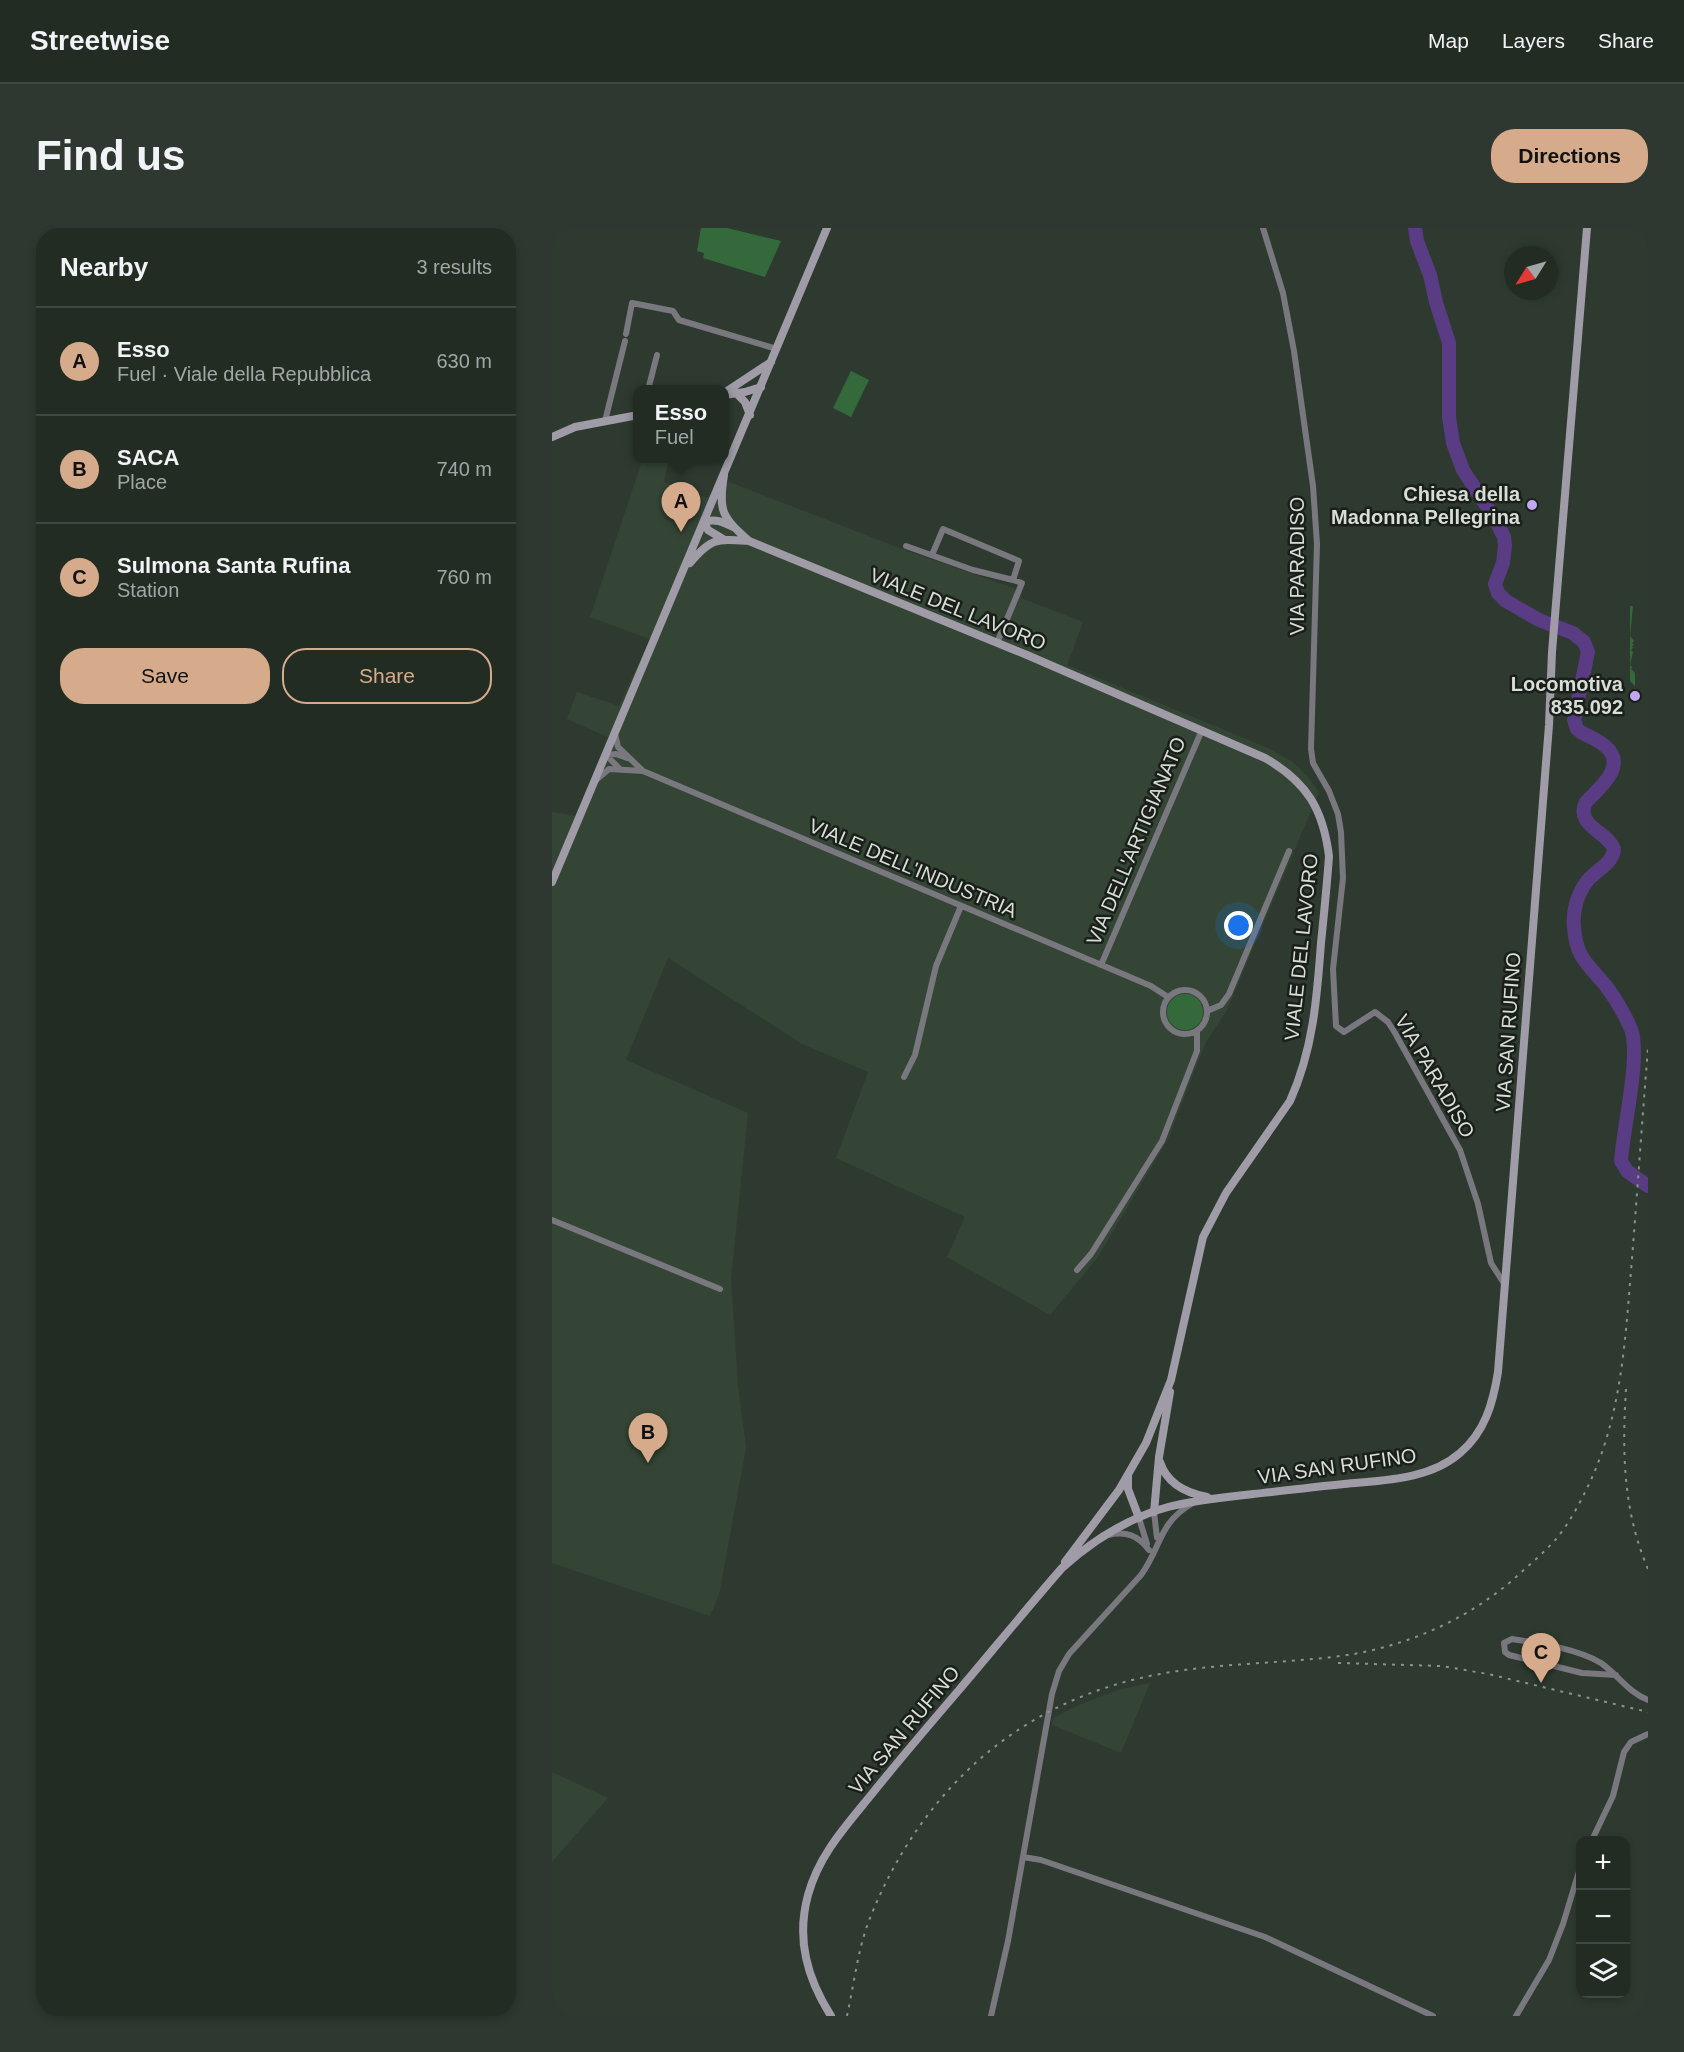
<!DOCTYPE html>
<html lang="en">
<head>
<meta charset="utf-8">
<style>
	body { margin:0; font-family:Helvetica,sans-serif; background:#2e3830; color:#f1f3f6 }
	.controls { position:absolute; right:18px; bottom:18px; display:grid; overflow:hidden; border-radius:12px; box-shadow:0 3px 9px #0003 }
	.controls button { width:54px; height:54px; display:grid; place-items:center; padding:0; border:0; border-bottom:2px solid #3f4841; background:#222c23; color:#f1f3f6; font:30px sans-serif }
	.compass { position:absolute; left:952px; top:18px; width:54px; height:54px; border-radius:50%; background:#222c23; box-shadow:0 3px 9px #0003; rotate:233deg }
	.you { position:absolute; left:687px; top:698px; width:21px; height:21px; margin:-15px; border:4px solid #fff; border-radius:50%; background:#1a73e8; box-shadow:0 0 0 9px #1a73e833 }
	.badge { display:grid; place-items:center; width:39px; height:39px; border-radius:50%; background:#d6ab8b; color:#111; font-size:20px; font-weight:700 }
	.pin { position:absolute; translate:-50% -50px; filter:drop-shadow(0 2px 3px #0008) }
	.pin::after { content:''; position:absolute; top:32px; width:21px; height:18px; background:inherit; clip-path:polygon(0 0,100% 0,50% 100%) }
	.popup { position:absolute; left:81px; top:157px; width:96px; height:78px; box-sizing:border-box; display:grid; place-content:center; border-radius:12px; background:#222c23; filter:drop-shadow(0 2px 4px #0005); font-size:20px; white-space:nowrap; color:#a2a7a6 }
	.popup b { font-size:22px; color:#f1f3f6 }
	.popup::after { content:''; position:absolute; left:50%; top:100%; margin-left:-12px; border:12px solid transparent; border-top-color:#222c23 }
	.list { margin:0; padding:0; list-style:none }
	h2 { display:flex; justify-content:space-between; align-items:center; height:78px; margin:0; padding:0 24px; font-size:26px }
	h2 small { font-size:20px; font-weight:400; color:#a2a7a6 }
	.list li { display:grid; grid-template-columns:39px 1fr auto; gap:18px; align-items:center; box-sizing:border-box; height:108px; padding:0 24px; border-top:2px solid #3f4841 }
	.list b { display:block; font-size:22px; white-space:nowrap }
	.list p { margin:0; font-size:20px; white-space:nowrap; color:#a2a7a6 }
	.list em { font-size:20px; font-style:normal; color:#a2a7a6 }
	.actions { display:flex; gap:12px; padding:18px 24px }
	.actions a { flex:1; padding:14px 0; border:2px solid #d6ab8b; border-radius:24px; text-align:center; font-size:21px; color:#d6ab8b }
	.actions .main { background:#d6ab8b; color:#111 }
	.icon { flex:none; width:33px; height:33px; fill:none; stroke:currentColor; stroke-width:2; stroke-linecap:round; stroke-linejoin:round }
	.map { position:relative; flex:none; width:1096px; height:1788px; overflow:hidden; border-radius:24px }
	header { display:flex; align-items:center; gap:36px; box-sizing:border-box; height:84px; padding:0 30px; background:#222c23; border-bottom:2px solid #3f4841 }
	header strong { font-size:28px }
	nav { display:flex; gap:33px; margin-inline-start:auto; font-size:21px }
	.intro { display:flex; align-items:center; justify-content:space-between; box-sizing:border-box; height:144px; padding:0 36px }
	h1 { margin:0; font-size:42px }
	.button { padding:15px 27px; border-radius:24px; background:#d6ab8b; color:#111; font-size:21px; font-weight:700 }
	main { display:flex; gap:36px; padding:0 36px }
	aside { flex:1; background:#222c23; border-radius:24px; box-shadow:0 3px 9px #0003 }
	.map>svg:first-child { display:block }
	.built { fill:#344535 }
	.green { fill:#346a3b }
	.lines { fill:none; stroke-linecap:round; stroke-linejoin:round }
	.river { stroke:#593c83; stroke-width:14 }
	.street { stroke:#7a787f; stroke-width:6 }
	.secondary { stroke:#a09ca7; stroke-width:8 }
	.rail { stroke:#8a948b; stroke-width:2; stroke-dasharray:3 6; stroke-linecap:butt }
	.poi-dot { fill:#c2a8f2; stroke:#1a1f1a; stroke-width:2 }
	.labels { text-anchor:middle; stroke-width:5; stroke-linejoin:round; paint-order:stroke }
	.poi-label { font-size:20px; font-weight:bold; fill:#d7ded7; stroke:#1a1f1a; text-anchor:end }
	.street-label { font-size:20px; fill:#d7ded7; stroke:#1a1f1a }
</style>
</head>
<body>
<header>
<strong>Streetwise</strong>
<nav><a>Map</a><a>Layers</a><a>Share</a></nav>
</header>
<div class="intro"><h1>Find us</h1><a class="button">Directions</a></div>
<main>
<aside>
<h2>Nearby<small>3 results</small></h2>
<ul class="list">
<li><span class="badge">A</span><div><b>Esso</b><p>Fuel · Viale della Repubblica</p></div><em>630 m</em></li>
<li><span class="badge">B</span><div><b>SACA</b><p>Place</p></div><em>740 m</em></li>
<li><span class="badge">C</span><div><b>Sulmona Santa Rufina</b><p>Station</p></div><em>760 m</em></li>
</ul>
<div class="actions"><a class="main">Save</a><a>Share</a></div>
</aside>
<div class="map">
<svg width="1096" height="1788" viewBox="0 0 1096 1788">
	<rect width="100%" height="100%" fill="#2e3a2f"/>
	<path class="built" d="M91,230L117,231L112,254L156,270L167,250L350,321L470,363L469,370L531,394L515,437L716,520L741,534L756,549L767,564L675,782L654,814L616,911L546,1029L498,1087L395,1029L413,989L284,930L316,844L250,816L116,730L74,832L196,885L179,1051L186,1158L194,1220L167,1367L158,1388L0,1335V584L25,588L58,510L15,491L25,464L67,478L98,411L38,389Z
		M598,1455L569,1525L500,1497L501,1490L527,1477L566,1462Z
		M0,1544L56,1570L0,1634Z"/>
	<path class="green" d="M149,0H175L229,13L213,49L151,30L152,25L145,23Z
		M299,143L317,152L299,189L281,180Z
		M1078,378H1081L1078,408L1082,413L1080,415L1082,417L1080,418L1081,420L1079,422L1081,424L1078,437L1080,439L1079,441L1083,445V458L1078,453Z
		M615 784a18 18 0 1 1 36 0a18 18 0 1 1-36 0Z"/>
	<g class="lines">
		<path class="river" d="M863,0L865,13L878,47L884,74L897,115V189L901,215L911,242L943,291L952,309L953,318L951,335L943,356L946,365L954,373L987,392L1021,405L1032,414L1036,424L1022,492L1025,501L1029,504C1037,509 1047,512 1054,519C1076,538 1046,561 1034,574C1022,597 1056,604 1062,621C1061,635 1045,642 1036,652C1026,664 1020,683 1022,699C1024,730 1036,736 1054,758C1063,770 1073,787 1079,801C1089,828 1071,901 1069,933L1075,943L1096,958"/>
		<path class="street" d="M711,0L731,65L742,123L761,258L765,316L759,521L761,535L777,563L786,586L789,604L791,650L781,741L784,798L792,804L823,784L836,794L843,805L908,922L926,976L939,1035L953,1057
			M74,106L80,75L121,83L127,92L225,121
			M96,162L105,127
			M53,193L73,113
			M354,318L421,342L461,352
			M380,327L391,301L467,333L461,352L470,355L445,415
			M63,506L66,519L91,543
			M54,527L64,526L75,530
			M54,527L67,540
			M44,552L57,541L91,543L599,758L616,769
			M549,737L650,502
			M611 784a22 22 0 1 1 44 0a22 22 0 1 1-44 0Z
			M655,783L669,777L677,766L737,623
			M352,849L363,827L384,738L409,678
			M0,992L168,1061
			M525,1042L539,1026L610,913L645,823V803
			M602,1284L605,1310
			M587,1290L595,1316
			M556,1307C574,1303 586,1307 597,1322
			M1064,1447L1030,1445L957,1427L953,1424L952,1415L960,1411C986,1415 1026,1421 1049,1435C1066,1447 1077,1465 1096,1472
			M1040,1612L1061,1568L1072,1524L1079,1514L1096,1506
			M471,1629L489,1632L713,1709L881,1788
			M439,1788L456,1713L500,1466L507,1443L517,1426L589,1347C610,1318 606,1295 641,1275
			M964,1788L997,1732L1011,1696L1028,1640"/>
		<path class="secondary" d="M172,165L219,134
			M185,166L193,174L198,187
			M172,167L193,164L209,159
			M0,209L23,199L86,187
			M172,247C166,283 170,289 197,313L475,427L713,530C755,554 771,581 777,628C775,657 772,686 769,715C765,770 761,822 738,873L674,965L651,1009L619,1152L594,1215L567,1262L513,1334
			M152,294C163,290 171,294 181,299
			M152,294L156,302L171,311
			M138,335C159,310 164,311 197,313
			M0,654L275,0
			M608,1234C615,1256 634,1265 655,1269
			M576,1248V1261L587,1290
			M602,1284L607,1229L618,1164
			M279,1788C255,1750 244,1711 256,1667C267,1627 293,1599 319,1567C347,1532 377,1497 407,1462C441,1422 475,1380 510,1340C540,1313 576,1290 616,1279C643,1272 673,1269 701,1266C731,1263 761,1259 792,1256C831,1252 877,1252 908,1225C933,1204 941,1175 946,1144L997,497L1000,424L1035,0"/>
		<path class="rail" d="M1074,1161C1070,1223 1071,1283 1096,1341
			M786,1435L889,1438L936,1446L1096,1484
			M295,1788C302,1756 306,1720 318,1690C370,1560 470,1471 608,1446C672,1434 738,1436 802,1426C862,1415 917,1390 963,1350C977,1337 993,1324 1005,1310C1018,1294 1029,1273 1038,1254C1069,1187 1073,1115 1079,1043C1085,969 1090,894 1096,820"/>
	</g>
	<g class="poi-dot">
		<circle cx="980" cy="277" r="6"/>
		<circle cx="1083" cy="468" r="6"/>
	</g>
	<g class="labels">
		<g class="poi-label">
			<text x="968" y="273">Chiesa della<tspan x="968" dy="23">Madonna Pellegrina</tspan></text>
			<text x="1071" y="463">Locomotiva<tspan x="1071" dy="23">835.092</tspan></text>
		</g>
		<g class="street-label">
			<text transform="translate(745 338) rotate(-90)" y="7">VIA PARADISO</text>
			<text transform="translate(406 381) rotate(22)" y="7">VIALE DEL LAVORO</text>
			<text transform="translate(584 613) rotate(-67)" y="7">VIA DELL'ARTIGIANATO</text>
			<text transform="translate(361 640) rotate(23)" y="7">VIALE DELL'INDUSTRIA</text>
			<text transform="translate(749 719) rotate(-84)" y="7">VIALE DEL LAVORO</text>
			<text transform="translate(956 804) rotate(-86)" y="7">VIA SAN RUFINO</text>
			<text transform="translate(883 848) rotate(60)" y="7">VIA PARADISO</text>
			<text transform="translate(785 1238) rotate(-8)" y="7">VIA SAN RUFINO</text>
			<text transform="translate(352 1502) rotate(-50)" y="7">VIA SAN RUFINO</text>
		</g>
	</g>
</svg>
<div class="controls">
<button>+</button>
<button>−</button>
<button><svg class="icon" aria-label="layers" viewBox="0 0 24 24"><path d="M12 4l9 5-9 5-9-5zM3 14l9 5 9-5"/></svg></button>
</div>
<svg class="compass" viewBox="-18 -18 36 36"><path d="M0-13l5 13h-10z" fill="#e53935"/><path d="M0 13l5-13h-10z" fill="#a2a7a6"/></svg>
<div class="you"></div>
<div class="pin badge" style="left:129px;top:304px">A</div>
<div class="popup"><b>Esso</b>Fuel</div>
<div class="pin badge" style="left:96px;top:1235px">B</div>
<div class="pin badge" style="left:989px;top:1455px">C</div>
</div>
</main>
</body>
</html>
